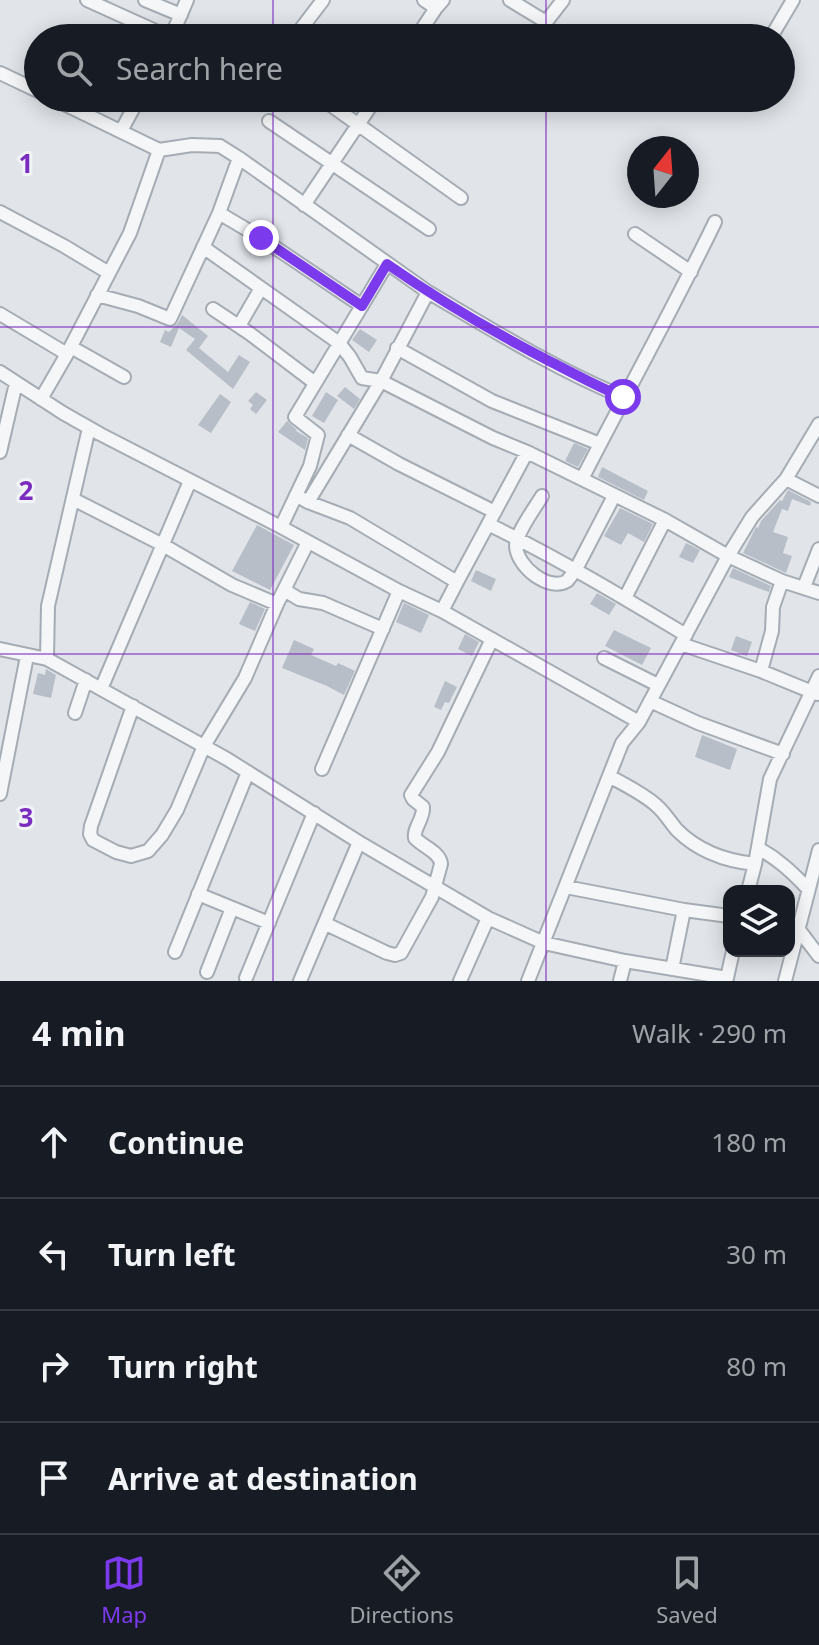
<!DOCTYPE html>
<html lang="en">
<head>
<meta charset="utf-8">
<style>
	body { margin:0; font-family:"Noto Sans",sans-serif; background:#242831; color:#f1f3f6 }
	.controls { position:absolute; right:24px; bottom:24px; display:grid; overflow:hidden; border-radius:16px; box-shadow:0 4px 20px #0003 }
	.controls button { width:72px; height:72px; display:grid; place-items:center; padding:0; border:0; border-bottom:2px solid #363941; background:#171b24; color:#f1f3f6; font:40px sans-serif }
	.compass { position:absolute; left:627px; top:136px; width:72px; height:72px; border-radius:50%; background:#171b24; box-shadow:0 4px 20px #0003; rotate:17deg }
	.stop { position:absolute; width:24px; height:24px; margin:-18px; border:6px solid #7c3aed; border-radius:50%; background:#fff }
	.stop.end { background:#7c3aed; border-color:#fff; box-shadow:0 2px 8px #0008 }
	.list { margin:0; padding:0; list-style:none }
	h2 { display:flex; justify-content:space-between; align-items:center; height:104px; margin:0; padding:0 32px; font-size:34px }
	h2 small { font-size:26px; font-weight:400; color:#9ea1a6 }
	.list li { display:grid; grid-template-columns:52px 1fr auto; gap:24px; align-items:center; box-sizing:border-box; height:112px; padding:0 32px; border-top:2px solid #363941 }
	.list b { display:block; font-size:30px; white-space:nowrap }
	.list em { font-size:26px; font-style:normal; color:#9ea1a6 }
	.icon { flex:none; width:44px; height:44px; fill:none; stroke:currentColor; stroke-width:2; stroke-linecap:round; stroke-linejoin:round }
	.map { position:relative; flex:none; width:819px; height:981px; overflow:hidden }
	.search { position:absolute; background:#171b24; box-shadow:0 4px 20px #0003; left:24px; right:24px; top:24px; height:88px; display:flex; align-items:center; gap:20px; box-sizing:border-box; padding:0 28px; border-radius:44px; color:#9ea1a6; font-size:30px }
	.sheet { height:552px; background:#171b24 }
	nav { display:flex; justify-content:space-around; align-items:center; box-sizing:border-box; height:112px; border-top:2px solid #363941; background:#171b24; font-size:22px; color:#9ea1a6 }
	nav a { display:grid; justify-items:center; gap:4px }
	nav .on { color:#7c3aed }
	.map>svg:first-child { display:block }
	.building { fill:#b8bec7 }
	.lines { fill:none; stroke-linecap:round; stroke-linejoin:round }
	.minor-casing { stroke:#a6acb4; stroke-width:16 }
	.minor { stroke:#f4f6f8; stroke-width:12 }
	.route { stroke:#7c3aed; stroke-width:10 }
	.grid { fill:none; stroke:#7b2cbf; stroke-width:2; stroke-opacity:0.55 }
	.grid-label { font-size:26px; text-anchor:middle; font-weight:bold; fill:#7b2cbf; stroke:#f1f4f7; stroke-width:6; stroke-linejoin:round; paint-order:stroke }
</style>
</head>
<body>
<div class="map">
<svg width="819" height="981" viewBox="0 0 819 981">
	<rect width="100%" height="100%" fill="#e1e5ea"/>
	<path class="building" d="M182,315L208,336L199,348L228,372L239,355L250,362L233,389L186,350L195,339L179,328L171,347L160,342L165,330L169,332L178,323Z
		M360,329L377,340L369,352L352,340Z
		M345,387L360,399L354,409L337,396Z
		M256,392L267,400L256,414L250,409L253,405L248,401Z
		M326,392L338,400L324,423L312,416Z
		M220,394L231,402L211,433L198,425Z
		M287,421L297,430L296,431L308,438L305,450L278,432Z
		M574,443L588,449L578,467L565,461Z
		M602,467L648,491L644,500L598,477Z
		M788,490L811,502L810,506L792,499L788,511L782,509L773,532L788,537L783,553L792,556L786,573L743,553L756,527L758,528L761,521L780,500L782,501Z
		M620,508L653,524L644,542L628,533L621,545L604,536Z
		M257,525L294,545L270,590L232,571Z
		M686,543L700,550L693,563L679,557Z
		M733,568L771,586L769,592L729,577Z
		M476,570L496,579L491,591L471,581Z
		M597,593L616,604L609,615L590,604Z
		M250,602L265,609L255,631L239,624Z
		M404,603L429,615L421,633L396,622Z
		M614,630L651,648L642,665L605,646Z
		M465,634L479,642L472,656L458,649Z
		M736,636L752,642L747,656L731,650Z
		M294,640L314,649L311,655L336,666L338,663L355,671L344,695L327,686L282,668Z
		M46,669L56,675L51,698L33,694L38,673L45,675Z
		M445,681L457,687L449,703L445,702L441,710L434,707Z
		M702,735L737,749L730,770L695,757Z"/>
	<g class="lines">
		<g class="minor-casing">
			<path id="minor" d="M87,0L171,38
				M145,0L181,15
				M424,0L436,8L443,0
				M510,0L546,22L563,0
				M774,32L793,0
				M171,37L187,0
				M294,38L323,0
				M416,38L436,8
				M0,73L38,91
				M321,98L461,198
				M269,121L429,229
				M121,131L139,98
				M159,150L192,145L220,146L239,158L428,292L381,381L308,502
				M304,205L376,98
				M0,212L64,246L109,273
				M219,213L261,238L362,306
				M635,234L691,272
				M203,247L339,343L350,357L362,378L381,381L493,438L527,452L665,520L728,556L782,581L819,593
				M428,292C491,329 555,369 623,397
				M97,295L138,306L170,319L219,213L239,158
				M213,309L249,333L315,383
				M0,314L67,354
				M239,326L261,288
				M71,347L124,377
				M397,348L492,401L600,444
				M0,372L63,413L100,434L281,527L399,591L442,611L639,722
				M41,399L67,354L130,233L159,150L52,98
				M348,435L399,464L495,512
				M0,452L16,383
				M582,479C626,393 673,309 715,222
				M786,479L819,496
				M296,495L308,502L350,518L457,582L527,452
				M542,496C535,508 516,533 516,546C517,567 549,592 567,581C568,580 574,572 575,571L614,496
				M73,499L163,545L232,585L277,604
				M488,524C556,557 621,596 686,635
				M281,527L310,466L318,435L295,417L387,264
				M804,587L819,549
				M284,590L299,599L323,603L383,629
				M625,598L665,520
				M442,611L457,582
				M681,644L761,671L817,694
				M0,649L47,659L227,759L362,844L488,918L544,943L625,961L727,978L733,951
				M604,658L658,685
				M47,659L48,606L89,428
				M761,671L772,631L773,607L782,581
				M101,689L190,481
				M650,701L698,723L783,754
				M133,706L91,826L90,834L93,840L116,852L131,856L148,851L162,835L177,810L204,746L245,678L277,604L308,542
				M75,713L86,680
				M322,769L399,591
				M609,776C625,785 644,794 657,806C665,813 670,822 677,830C699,852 725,861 755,864
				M0,794L27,656
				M758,848C778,859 792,872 808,889
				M566,887L684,910L729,916
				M748,891L755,864L770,779L819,676
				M198,894L269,923
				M326,924L387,953L395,955L401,953L432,897L441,864C440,852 423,847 415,838C413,828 424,819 423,807L413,799L411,795L438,752L492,639
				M789,927L799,930L819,956
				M175,952L248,772
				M672,969L684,910
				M207,972L232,908
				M246,978L314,813
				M300,981L359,842
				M460,981L488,918
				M528,981L622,743L639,722L728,556L752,517L786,479L819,424
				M620,981L625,961
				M785,981L819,850"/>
		</g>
		<use href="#minor" class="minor"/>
	</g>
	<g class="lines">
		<path class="route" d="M261,238L362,306L387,264C440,301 495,333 551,362C575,374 598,387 623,397"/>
	</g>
	<path class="grid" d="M273,0V38M546,0V38M273,98V981M546,98V981M0,327H819M0,654H819"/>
	<g class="grid-label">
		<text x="26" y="173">1</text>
		<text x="26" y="500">2</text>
		<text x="26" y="827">3</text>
	</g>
</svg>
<div class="controls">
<button><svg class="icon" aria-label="layers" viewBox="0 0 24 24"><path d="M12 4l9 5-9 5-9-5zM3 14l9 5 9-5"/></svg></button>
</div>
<svg class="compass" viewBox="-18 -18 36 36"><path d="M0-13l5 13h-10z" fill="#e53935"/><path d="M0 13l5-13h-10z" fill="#9ea1a6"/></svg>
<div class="stop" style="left:623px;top:397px"></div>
<div class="stop end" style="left:261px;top:238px"></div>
<div class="search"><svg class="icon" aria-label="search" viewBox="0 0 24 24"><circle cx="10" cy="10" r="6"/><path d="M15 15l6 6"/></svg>Search here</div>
</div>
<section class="sheet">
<h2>4 min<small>Walk · 290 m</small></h2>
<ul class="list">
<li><svg class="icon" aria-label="ahead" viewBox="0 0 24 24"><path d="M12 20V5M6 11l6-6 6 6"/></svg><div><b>Continue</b></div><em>180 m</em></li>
<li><svg class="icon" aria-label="left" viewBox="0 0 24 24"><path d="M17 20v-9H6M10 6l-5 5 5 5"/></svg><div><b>Turn left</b></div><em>30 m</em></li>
<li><svg class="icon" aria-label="right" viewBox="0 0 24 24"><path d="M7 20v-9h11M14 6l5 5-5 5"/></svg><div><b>Turn right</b></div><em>80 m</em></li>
<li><svg class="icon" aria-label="arrive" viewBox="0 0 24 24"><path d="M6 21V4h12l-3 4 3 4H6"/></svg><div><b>Arrive at destination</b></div></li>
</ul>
</section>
<nav>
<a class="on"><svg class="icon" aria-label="map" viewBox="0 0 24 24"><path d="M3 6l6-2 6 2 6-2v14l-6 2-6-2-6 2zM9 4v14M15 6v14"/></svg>Map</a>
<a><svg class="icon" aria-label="directions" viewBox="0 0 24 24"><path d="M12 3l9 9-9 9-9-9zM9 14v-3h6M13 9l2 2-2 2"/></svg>Directions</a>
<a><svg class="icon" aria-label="saved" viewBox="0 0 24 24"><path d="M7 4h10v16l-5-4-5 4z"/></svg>Saved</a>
</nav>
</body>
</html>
